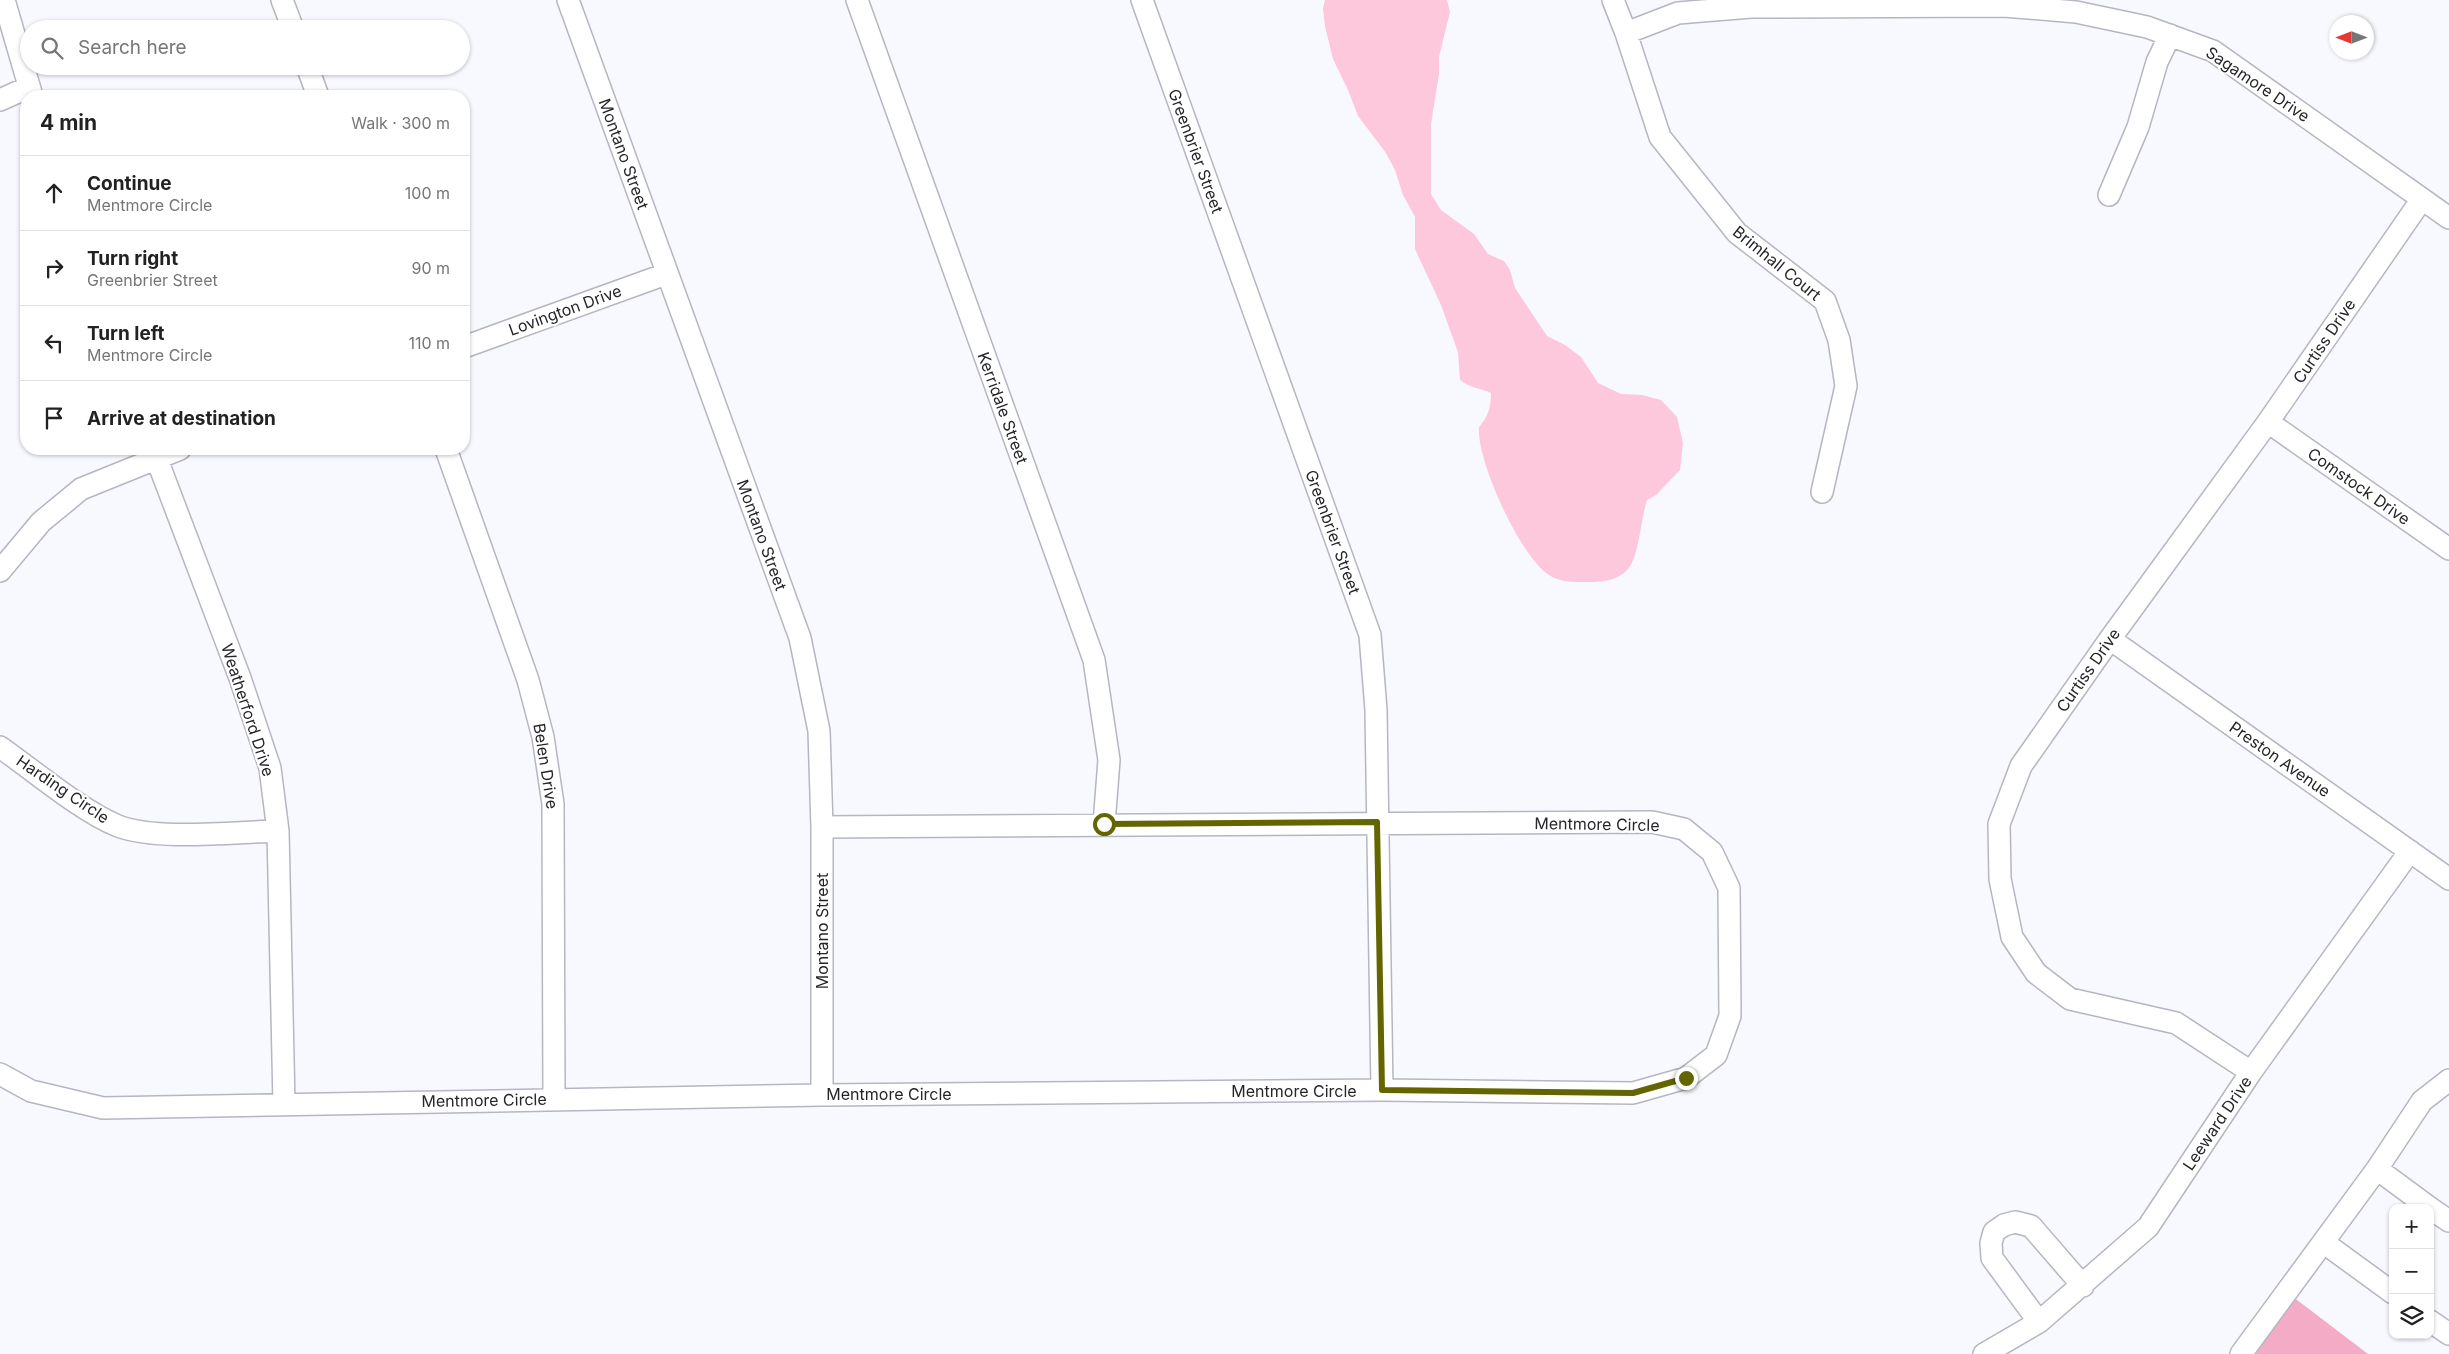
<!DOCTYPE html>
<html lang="en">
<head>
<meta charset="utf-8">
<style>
	body { margin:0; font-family:Inter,sans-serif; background:#f6f6f6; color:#222 }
	.controls { position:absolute; right:15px; bottom:15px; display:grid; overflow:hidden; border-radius:10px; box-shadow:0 1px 4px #0004 }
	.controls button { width:45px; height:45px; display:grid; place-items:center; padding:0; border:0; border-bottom:1px solid #e0e0e0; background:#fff; color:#222; font:25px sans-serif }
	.compass { position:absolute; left:2329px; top:15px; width:45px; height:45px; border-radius:50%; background:#fff; box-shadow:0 1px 4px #0004; rotate:270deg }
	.stop { position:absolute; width:15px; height:15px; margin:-11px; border:4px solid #636500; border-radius:50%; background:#fff }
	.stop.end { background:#636500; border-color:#fff; box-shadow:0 1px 5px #0008 }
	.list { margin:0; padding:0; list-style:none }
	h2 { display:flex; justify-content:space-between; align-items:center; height:65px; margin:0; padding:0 20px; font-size:21px }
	h2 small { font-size:16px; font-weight:400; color:#767676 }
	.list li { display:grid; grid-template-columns:32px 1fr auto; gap:15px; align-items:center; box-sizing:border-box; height:75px; padding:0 20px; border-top:1px solid #e0e0e0 }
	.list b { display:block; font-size:19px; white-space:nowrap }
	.list p { margin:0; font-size:16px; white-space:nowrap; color:#767676 }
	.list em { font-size:16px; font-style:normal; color:#767676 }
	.icon { flex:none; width:28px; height:28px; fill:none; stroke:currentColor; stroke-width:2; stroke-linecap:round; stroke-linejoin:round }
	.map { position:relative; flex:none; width:2449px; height:1354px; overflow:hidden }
	.search { position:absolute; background:#fff; box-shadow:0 1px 4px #0004; left:20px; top:20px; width:450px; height:55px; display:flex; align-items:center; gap:12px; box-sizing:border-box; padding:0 18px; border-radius:28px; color:#767676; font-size:19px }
	.panel { position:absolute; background:#fff; box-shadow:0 1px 4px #0004; left:20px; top:90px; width:450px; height:365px; border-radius:20px }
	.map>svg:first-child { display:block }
	.green { fill:#fdc8db }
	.forest { fill:#f3abc6 }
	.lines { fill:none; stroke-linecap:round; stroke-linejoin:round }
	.minor-casing { stroke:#b6b6c1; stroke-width:24 }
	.minor { stroke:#fff; stroke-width:21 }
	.route { stroke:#636500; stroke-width:6 }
	.labels { text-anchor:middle; stroke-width:4.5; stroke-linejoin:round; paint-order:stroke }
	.street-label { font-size:16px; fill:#26262a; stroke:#fff }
</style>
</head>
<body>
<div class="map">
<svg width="2449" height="1354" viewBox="0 0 2449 1354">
	<rect width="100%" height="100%" fill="#f8f8ff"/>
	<path class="green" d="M1325,0H1447L1450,12L1439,57V74L1431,124V194L1441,210L1474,234L1488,254L1504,261L1510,270L1515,288L1547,336L1565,345L1581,357L1598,383L1621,394L1642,395L1661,400L1677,417L1683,443L1680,470L1656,495L1647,500C1641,518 1639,556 1628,569C1619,580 1603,582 1590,582C1576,582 1561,583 1549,575C1521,558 1476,460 1479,427C1488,417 1491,407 1491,393C1480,388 1470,388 1460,380L1458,352L1441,305L1415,249V217L1403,195L1395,170L1386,153L1358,116L1348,90L1333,59L1325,26L1323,8Z"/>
	<path class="forest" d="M2284,1290L2368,1354H2237Z"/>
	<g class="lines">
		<g class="minor-casing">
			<path id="minor" d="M4,0L32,96
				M282,0L293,29
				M568,0L800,638L819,731L822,827V1095
				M857,0L1094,660L1109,760L1104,824
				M1142,0L1370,635L1376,710L1382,1090
				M1613,0L1626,33L1660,137L1737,233L1825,301L1839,340L1846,386L1822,492
				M1626,33L1678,13L1751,7L2004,6L2076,12L2147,27L2213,51L2449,218
				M307,66L318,96
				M0,100L29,87
				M2109,195L2138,127L2157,62L2170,35
				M464,347L666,274
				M2268,422L2449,549
				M153,449L240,678L270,768L278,831L284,1104
				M446,449L528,680L543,737L553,804L554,1098
				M0,571L41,522L81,489L180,449
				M2110,639L2449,879
				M0,747C33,770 81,811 118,826C157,841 234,832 278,831
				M2251,1072L2176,1023L2070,999L2036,973L2012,937L2000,879L1999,824L2021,766L2110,639L2268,422L2422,199
				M0,1074L31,1091L103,1108L822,1095L1382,1090L1633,1093L1686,1078L1716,1055L1730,1016L1729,888L1712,852L1684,829L1652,822L822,827
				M2377,1169L2430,1208
				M2430,1208L2449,1221
				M2323,1242L2393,1293
				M2430,1321L2449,1334
				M2039,1322L1992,1258L1991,1243L1994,1232L2004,1225L2015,1222L2031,1226L2083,1286
				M1984,1354L2039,1322L2148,1227L2251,1072L2410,851
				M2241,1354L2377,1169L2422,1101L2449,1080"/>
		</g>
		<use href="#minor" class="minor"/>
	</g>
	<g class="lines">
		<path class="route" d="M1104,824L1377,822L1382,1090L1633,1093L1686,1078"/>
	</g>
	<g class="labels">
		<g class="street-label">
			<text transform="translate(2258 84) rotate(34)" y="6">Sagamore Drive</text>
			<text transform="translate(1196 151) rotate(70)" y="6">Greenbrier Street</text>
			<text transform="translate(624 154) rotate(70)" y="6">Montano Street</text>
			<text transform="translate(1777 263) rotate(39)" y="6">Brimhall Court</text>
			<text transform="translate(565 310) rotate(-20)" y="6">Lovington Drive</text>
			<text transform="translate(2324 341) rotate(-56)" y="6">Curtiss Drive</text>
			<text transform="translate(1003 408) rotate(70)" y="6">Kerridale Street</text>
			<text transform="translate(2359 486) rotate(35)" y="6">Comstock Drive</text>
			<text transform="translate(1333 532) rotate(70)" y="6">Greenbrier Street</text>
			<text transform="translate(762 535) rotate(70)" y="6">Montano Street</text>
			<text transform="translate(2088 670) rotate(-55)" y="6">Curtiss Drive</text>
			<text transform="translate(248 710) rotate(72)" y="6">Weatherford Drive</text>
			<text transform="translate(2280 759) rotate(35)" y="6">Preston Avenue</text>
			<text transform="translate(546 766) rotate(81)" y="6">Belen Drive</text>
			<text transform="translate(63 789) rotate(34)" y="6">Harding Circle</text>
			<text transform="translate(1597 824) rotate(1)" y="6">Mentmore Circle</text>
			<text transform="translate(822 931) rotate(-90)" y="6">Montano Street</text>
			<text x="1294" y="1097">Mentmore Circle</text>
			<text x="889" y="1100">Mentmore Circle</text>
			<text transform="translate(484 1100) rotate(-1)" y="6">Mentmore Circle</text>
			<text transform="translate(2217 1123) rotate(-56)" y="6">Leeward Drive</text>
		</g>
	</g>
</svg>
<div class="controls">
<button>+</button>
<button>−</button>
<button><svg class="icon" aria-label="layers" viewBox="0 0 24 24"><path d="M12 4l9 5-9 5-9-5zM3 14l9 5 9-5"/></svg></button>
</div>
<svg class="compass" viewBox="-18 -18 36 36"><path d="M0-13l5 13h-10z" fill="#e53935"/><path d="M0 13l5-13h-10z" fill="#767676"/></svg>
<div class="stop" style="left:1104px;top:824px"></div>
<div class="stop end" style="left:1686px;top:1078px"></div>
<div class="search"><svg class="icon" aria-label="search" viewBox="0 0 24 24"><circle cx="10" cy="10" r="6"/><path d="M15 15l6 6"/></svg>Search here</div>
<section class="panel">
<h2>4 min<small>Walk · 300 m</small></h2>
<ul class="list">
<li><svg class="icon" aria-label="ahead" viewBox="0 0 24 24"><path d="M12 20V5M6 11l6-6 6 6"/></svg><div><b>Continue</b><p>Mentmore Circle</p></div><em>100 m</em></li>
<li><svg class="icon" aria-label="right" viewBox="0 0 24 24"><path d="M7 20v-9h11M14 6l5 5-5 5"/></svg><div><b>Turn right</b><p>Greenbrier Street</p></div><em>90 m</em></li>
<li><svg class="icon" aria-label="left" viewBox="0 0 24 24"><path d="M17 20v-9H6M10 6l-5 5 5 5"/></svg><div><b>Turn left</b><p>Mentmore Circle</p></div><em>110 m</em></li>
<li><svg class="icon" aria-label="arrive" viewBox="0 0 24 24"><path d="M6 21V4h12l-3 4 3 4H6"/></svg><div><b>Arrive at destination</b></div></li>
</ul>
</section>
</div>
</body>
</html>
